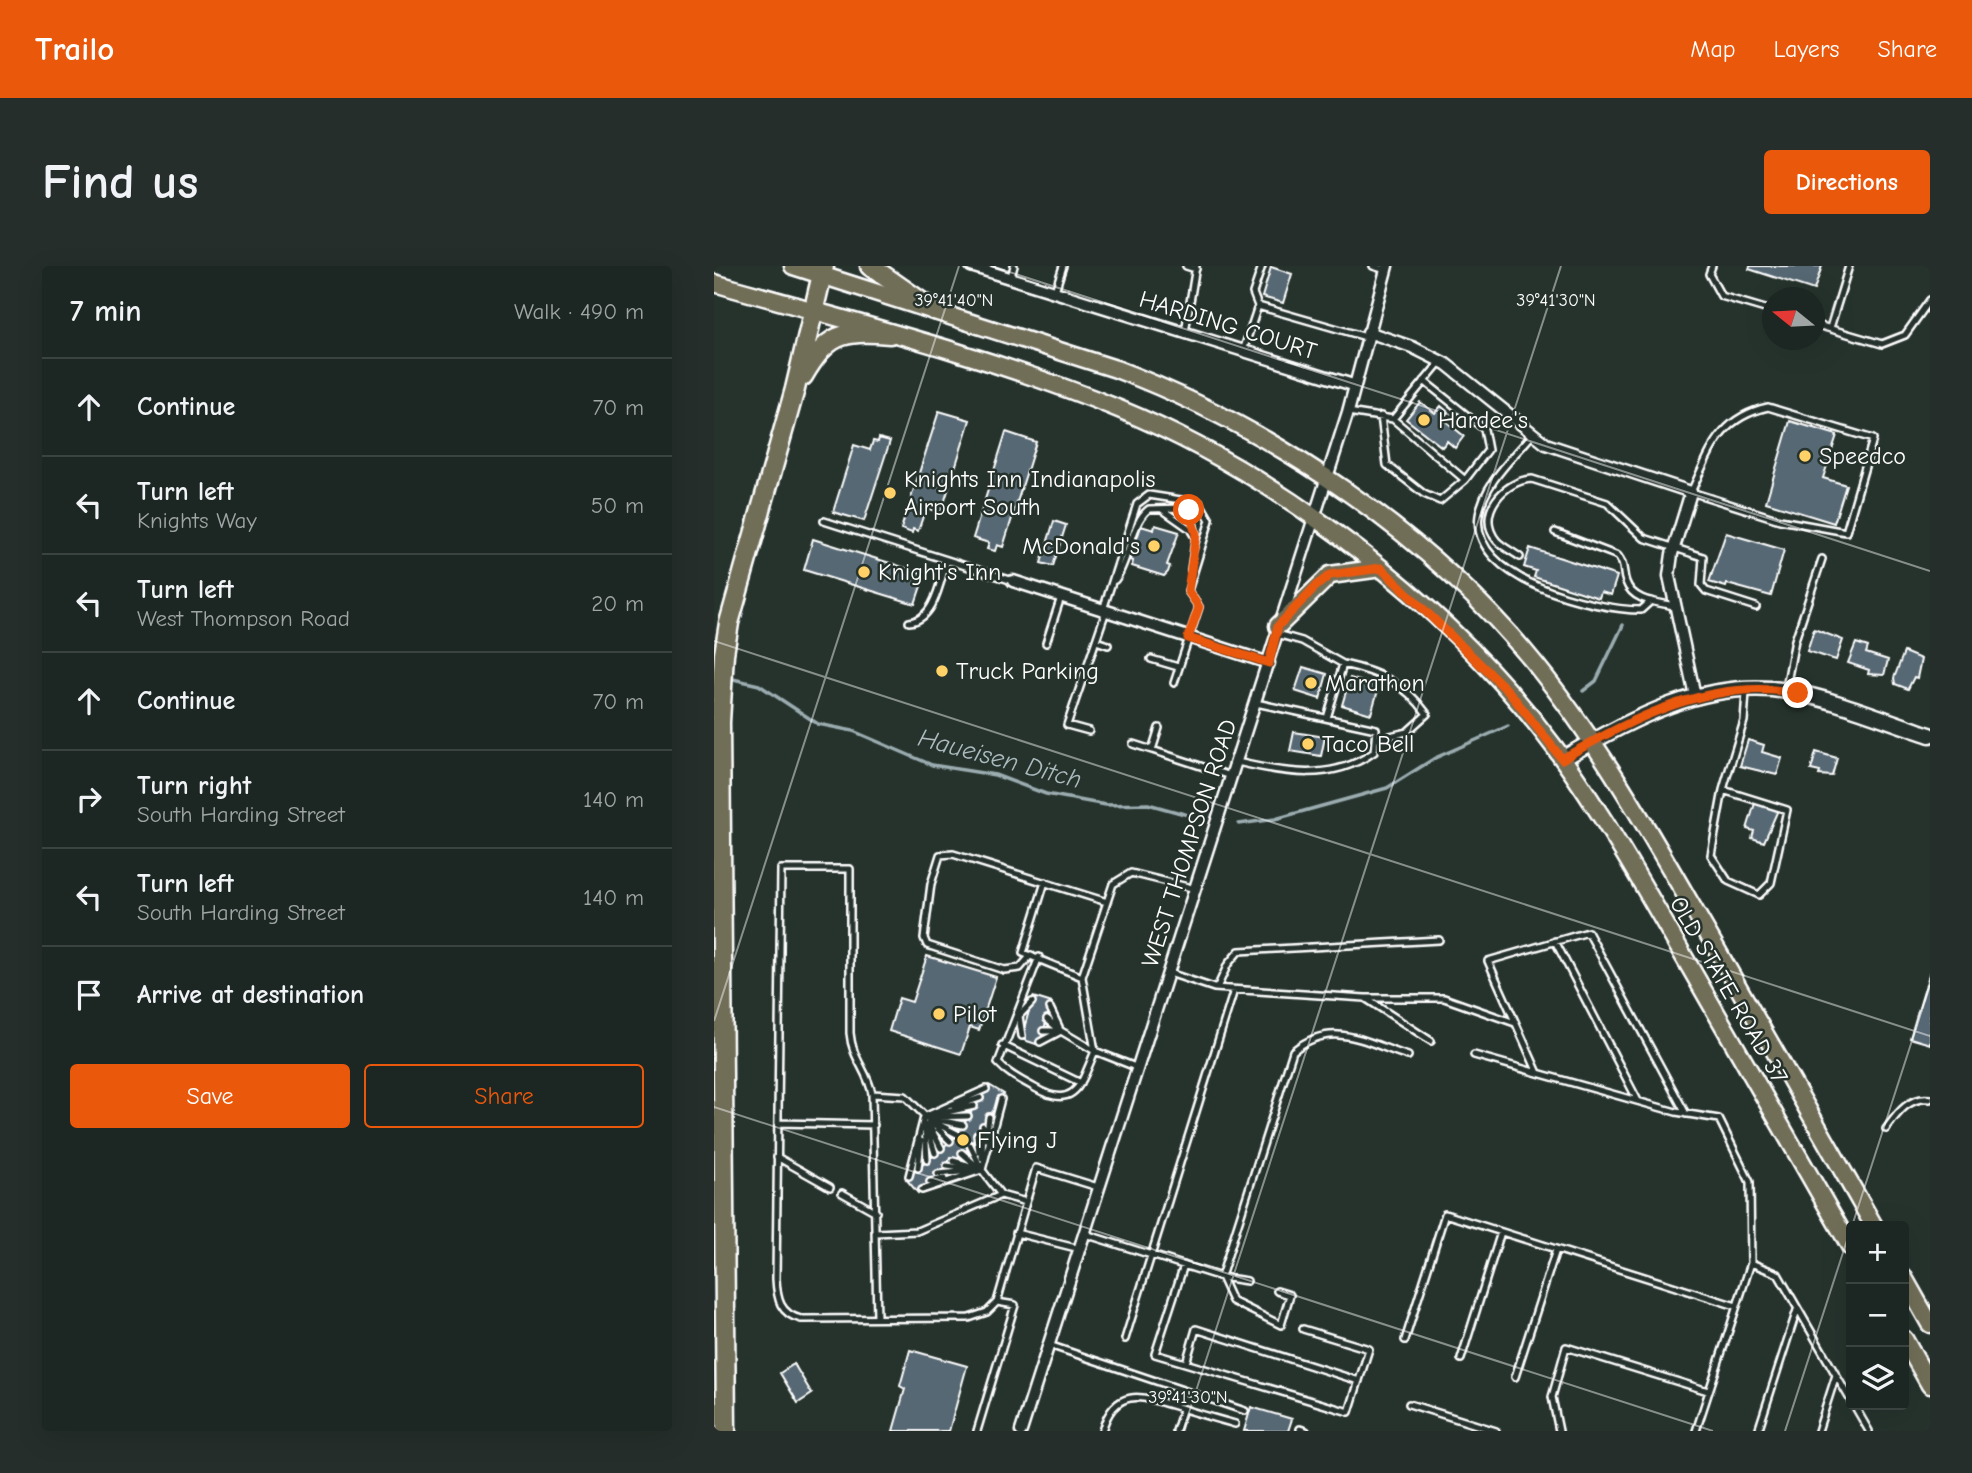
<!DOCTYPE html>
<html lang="en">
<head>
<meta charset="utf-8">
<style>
	body { margin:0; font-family:"Comic Neue",sans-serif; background:#252e2a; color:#f1f3f6 }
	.controls { position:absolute; right:21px; bottom:21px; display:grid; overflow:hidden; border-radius:7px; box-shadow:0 7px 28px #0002 }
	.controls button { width:63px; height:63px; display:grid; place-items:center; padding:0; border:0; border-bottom:2px solid #3a4340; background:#1c2622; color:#f1f3f6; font:35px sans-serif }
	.compass { position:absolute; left:1048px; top:21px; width:63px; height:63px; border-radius:50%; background:#1c2622; box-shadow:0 7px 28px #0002; rotate:288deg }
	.stop { position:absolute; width:21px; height:21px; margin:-16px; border:5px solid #ea580c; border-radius:50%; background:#fff }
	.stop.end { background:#ea580c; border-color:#fff; box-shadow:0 2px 7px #0008 }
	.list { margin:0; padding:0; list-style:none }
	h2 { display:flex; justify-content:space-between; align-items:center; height:91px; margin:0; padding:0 28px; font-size:30px }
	h2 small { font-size:23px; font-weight:400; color:#a0a5a5 }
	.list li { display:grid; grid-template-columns:46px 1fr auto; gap:21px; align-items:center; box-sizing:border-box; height:98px; padding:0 28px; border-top:2px solid #3a4340 }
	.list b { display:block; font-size:26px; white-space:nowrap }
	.list p { margin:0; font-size:23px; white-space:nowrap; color:#a0a5a5 }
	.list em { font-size:23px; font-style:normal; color:#a0a5a5 }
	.actions { display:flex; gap:14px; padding:21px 28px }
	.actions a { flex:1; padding:16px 0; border:2px solid #ea580c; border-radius:7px; text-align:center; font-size:24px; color:#ea580c }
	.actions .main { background:#ea580c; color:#fff }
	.icon { flex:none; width:38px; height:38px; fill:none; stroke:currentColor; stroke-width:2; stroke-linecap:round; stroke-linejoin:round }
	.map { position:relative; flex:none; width:1216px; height:1165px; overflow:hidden; border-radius:7px }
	header { display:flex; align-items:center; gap:42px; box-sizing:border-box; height:98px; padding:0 35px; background:#ea580c; color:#fff }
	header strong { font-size:33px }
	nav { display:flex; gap:38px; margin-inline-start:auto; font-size:24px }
	.intro { display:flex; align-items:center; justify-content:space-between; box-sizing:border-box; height:168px; padding:0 42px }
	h1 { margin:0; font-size:49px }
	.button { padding:18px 32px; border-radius:7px; background:#ea580c; color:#fff; font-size:24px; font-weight:700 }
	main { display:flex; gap:42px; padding:0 42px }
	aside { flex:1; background:#1c2622; border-radius:7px; box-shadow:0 7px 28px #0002 }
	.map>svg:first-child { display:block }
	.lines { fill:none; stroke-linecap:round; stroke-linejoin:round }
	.stream { stroke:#9cadb1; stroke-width:3.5 }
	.building { fill:#566773; stroke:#fff; stroke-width:2 }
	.lane-casing { stroke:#fff; stroke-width:10 }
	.street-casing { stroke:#fff; stroke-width:15 }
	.secondary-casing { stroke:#fff; stroke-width:19 }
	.primary-casing { stroke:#fff; stroke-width:21 }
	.highway-casing { stroke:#fff; stroke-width:23 }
	.lane { stroke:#26332d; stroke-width:5 }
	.street { stroke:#26332d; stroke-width:10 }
	.secondary { stroke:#26332d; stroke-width:14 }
	.primary { stroke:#716e59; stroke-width:16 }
	.highway { stroke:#716e59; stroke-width:18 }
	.route { stroke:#ea580c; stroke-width:9 }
	.ticks { fill:none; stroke:#fff; stroke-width:2; stroke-opacity:0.45 }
	.poi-dot { fill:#ffd166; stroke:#26332d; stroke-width:2.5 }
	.labels { text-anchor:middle; stroke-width:5; stroke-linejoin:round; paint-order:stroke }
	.street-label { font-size:24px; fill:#fff; stroke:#26332d }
	.poi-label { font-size:24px; fill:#fff; stroke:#26332d; text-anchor:start }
	.water-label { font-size:26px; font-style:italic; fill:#acbbbe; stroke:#26332d }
	.ticks-label { font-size:18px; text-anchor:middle; fill:#fff; stroke:#26332d; stroke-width:5; stroke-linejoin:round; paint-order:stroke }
</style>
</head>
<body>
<header>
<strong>Trailo</strong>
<nav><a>Map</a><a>Layers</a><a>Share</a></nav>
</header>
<div class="intro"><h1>Find us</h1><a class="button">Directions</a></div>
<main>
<aside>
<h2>7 min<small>Walk · 490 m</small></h2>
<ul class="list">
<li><svg class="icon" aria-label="ahead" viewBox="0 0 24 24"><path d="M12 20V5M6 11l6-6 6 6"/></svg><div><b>Continue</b></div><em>70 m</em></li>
<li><svg class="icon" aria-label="left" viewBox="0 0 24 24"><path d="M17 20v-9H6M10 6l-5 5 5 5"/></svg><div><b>Turn left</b><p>Knights Way</p></div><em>50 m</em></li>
<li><svg class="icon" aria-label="left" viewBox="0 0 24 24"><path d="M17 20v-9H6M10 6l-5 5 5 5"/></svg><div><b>Turn left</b><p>West Thompson Road</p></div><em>20 m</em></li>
<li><svg class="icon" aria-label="ahead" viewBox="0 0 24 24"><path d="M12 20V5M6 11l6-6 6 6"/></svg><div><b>Continue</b></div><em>70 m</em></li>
<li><svg class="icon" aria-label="right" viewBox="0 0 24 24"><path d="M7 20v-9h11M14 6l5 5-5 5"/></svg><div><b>Turn right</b><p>South Harding Street</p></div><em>140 m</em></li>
<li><svg class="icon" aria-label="left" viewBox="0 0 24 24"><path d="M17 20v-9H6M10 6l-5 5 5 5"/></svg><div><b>Turn left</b><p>South Harding Street</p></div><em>140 m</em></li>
<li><svg class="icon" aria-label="arrive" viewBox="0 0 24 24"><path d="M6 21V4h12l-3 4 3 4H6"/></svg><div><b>Arrive at destination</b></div></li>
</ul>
<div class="actions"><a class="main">Save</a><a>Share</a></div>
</aside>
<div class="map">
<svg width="1216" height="1165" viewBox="0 0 1216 1165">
	<rect width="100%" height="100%" fill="#26332d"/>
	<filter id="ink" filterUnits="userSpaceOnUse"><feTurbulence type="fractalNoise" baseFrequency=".0143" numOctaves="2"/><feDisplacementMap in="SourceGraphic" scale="14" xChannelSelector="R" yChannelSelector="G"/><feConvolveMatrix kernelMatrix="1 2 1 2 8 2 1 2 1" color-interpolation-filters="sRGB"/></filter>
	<g filter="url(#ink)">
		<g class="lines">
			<path class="stream" d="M19,413L45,419L104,458L139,465L218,499L281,509L332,528L392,539L434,538L474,549
				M869,425L882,415L909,359
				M525,558L561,553L673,522L721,492L794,460"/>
		</g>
		<path class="building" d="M1036,0H1108L1100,24L1035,3Z
			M557,1L578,8L569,37L548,31Z
			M706,136L721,147L727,140L734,146L729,153L750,170L741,182L733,175L728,181L692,153Z
			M225,145L256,154L227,247L212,242L204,265L199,263L198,267L187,263Z
			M1076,155L1123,169L1109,212L1132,219L1120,257L1052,236Z
			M292,166L322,176L289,281L283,279L281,285L273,283L275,277L259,272Z
			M165,172L176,175L150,255L119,246L140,179L156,184L159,175L164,176Z
			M340,255L352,259L339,300L327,297Z
			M441,259L465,266L453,299L456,300L454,306L450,310L418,300L419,295L416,294L427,260L440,264Z
			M1012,267L1070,284L1057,330L1013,318L1012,321L995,316Z
			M99,273L211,308L201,338L90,304Z
			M816,282L903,310L897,329L887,326L885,332L820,311L822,305L810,301Z
			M1100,363L1129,374L1122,394L1093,385Z
			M1142,377L1154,381L1152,387L1174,394L1170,409L1154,408L1155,404L1134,397Z
			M1190,386L1207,393L1203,412L1200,411L1194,423L1181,418L1180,412Z
			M589,401L613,408L606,433L581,425Z
			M636,412L665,421L657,448L628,439Z
			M580,466L611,471L607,490L576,485Z
			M1034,474L1050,479L1048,486L1068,492L1063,509L1026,500Z
			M1102,486L1123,492L1118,510L1105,509L1106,506L1097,504Z
			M1041,537L1064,544L1050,576L1038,572L1040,565L1033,563Z
			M213,690L282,711L265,764L256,761L247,788L175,765L185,732L198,736Z
			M1216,705V778L1196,772Z
			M319,731L338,737L325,779L307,773Z
			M275,819L290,828L254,883L204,927L192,913L240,872Z
			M196,1084L253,1100L235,1165H179L191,1123L186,1120Z
			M80,1098L98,1128L84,1137L66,1107Z
			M537,1141L578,1153L574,1165H530Z"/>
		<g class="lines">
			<g class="lane-casing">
				<path id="lane" d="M472,0L482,3
					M659,0L672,4
					M998,0L995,8L1007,30L1058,45
					M296,14L300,0
					M340,28L349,0
					M544,40L539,27L548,0
					M1100,58L1168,78L1191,69L1216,34
					M1116,62L1135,0
					M471,66L482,0
					M529,85L544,40L652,71
					M1054,141L1159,173L1132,266L1066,254L977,226C997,184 1005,152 1054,141Z
					M634,146L679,153L727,95
					M667,150L673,199L710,228L726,235L751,214
					M679,153L751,214L774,184L770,163L710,115
					M818,169C798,193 770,217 765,249C755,314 881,344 927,344L937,335
					M449,244L476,263L481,271
					M110,255L299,315
					M841,266L904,290C912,300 908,306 912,316C919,336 944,336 960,340
					M806,291C799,286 789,281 783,275C760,248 791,214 818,213L893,237L930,272L989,291L987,319L992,325L1042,341
					M401,314C416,294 417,256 435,243L470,242L477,247L482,269L477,304
					M389,344L423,238L435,229L486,237L496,254L474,325L485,341L460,417
					M195,356C221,354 226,315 233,294
					M563,368L588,375L629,398L613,452
					M382,375L394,379
					M332,377L347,331
					M437,393L464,401
					M629,398C665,406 691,417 713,448L693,466L663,473
					M1072,422L1081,374L1108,293
					M445,462L438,484L517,510
					M375,465L353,459L392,345
					M419,478L438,484
					M523,496C570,507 618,516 660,486L662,463L542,437
					M1009,524L1073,544L1057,617L1045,629L1014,615L997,589L1009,524L1011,517L1030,455L1032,426
					M331,616L309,687L368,711
					M841,675L924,835
					M317,689L306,702L290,704L213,679L210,672L217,618L226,589L239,588L393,636
					M325,691L284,797C294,808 307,814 321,822C361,845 367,818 381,785L347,765L326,776
					M455,707L500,722L651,732L717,775
					M503,722L514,698L525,685L725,674
					M651,732H730L801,757
					M336,742L345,761
					M329,765H347L333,753
					M308,770L305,750L318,736
					M288,779L367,817
					M760,789L962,846L1005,853L1036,916L1037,997L982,1165
					M424,802L381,785L368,711L399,618L417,607L482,623
					M824,807L774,695L874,666L972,848
					M158,828L191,830L236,875
					M287,833L268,904L287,929
					M240,841L266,832
					M224,848L260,840
					M215,851L254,850
					M220,853L249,859
					M216,854L243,868
					M64,857L160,859
					M214,857L227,882
					M211,859L213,894
					M1172,863C1183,848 1195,830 1216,833
					M214,864L221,887
					M263,869L265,886
					M272,873L275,851
					M256,879L268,904
					M248,887L265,902
					M63,891L116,921
					M268,892L269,860
					M239,895L263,902
					M233,900L254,903
					M204,902L207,875
					M195,910L210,851L272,823
					M216,916L230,913
					M208,924L268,904L224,908
					M128,927L162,946
					M162,967L203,965L287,929L312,936
					M302,967L366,983
					M371,968L507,1011L579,785C619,753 650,776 694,790
					M1037,997L1064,1008L1137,1135
					M470,999L441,1088L635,1146L655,1083L589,1063
					M533,1015L507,1011L518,1035L567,1059L576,1029L563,1025
					M163,1052L158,828C154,805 138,793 136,767V603H67L62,1013C63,1033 66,1048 87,1053L255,1052L273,1046L283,1036L322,902L387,922
					M411,1073L520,724
					M691,1074L731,948L1022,1040
					M335,1079L531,1145
					M747,1093L787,966
					M472,1097L482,1063L645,1115
					M801,1111L842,984
					M695,1138L782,1165
					M1140,1139L1155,1165
					M586,1163L592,1165
					M263,1165L301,1039L283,1036
					M388,1165C401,1118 431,1131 467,1142C485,1148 503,1153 521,1158
					M462,1165L469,1143
					M845,1165L838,1131L852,1081L994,1125
					M1044,1165L1083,1044
					M1104,1165L1122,1109"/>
			</g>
			<g class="street-casing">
				<path id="street" d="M257,0L639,119
					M654,66L698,81L732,98L832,178L977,226L958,288L955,310L981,430
					M299,315L555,397
					M307,1165L634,146L673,0"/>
			</g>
			<g class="secondary-casing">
				<path id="secondary" d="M848,493C916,453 992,412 1073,425C1121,433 1170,454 1216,469"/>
			</g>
			<g class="primary-casing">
				<path id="primary" d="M79,0L402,103C558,162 717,269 822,399C889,482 941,576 994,668C1049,765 1105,863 1160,960
					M0,17C134,55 276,90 405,143C568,210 736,340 841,482C892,552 934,628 977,703C1030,796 1084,889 1137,982
					M564,360L616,309L667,302
					M1190,1012L1216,1058
					M1190,1073L1216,1119"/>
			</g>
			<g class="highway-casing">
				<path id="highway" d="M156,0L219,44
					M89,110C114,68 127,64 176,68
					M12,1165L6,456L10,388L15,357L81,123L110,0"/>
			</g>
			<use href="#lane" class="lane"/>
			<use href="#street" class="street"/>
			<use href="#secondary" class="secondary"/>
			<use href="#primary" class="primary"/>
			<use href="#highway" class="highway"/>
		</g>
	</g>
	<g class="lines" filter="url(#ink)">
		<path class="route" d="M475,244L482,268L474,325L485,341L474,372L555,397L564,360L601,321L616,309L667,302L795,426L848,493C921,451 997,411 1084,427"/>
	</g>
	<path class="ticks" d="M277,0L1216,305M0,375L1216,770M0,755L245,0M0,841L999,1165M1138,960L1216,719M469,1165L847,0M1071,1165L1137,962"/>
	<g class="poi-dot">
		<circle cx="710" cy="154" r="7"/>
		<circle cx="1091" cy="190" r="7"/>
		<circle cx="176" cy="227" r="7"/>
		<circle cx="440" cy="280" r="7"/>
		<circle cx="150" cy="306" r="7"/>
		<circle cx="228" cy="405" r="7"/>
		<circle cx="597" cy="417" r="7"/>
		<circle cx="594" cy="478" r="7"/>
		<circle cx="225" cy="748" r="7"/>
		<circle cx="249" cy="874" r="7"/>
	</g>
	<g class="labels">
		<g class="street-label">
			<text transform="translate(514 59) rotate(17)" y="8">HARDING COURT</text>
			<text transform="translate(475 577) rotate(-72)" y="8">WEST THOMPSON ROAD</text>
			<text transform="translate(1015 724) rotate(60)" y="8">OLD STATE ROAD 37</text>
		</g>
		<g class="poi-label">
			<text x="724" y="162">Hardee's</text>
			<text x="1105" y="198">Speedco</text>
			<text x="190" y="221">Knights Inn Indianapolis<tspan x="190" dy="28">Airport South</tspan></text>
			<text x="426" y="288" text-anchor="end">McDonald's</text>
			<text x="164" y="314">Knight's Inn</text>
			<text x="242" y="413">Truck Parking</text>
			<text x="611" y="425">Marathon</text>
			<text x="608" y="486">Taco Bell</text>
			<text x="239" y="756">Pilot</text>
			<text x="263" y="882">Flying J</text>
		</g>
		<g class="water-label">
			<text transform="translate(286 492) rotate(15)" y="9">Haueisen Ditch</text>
		</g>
	</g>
	<g class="ticks-label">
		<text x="240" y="40">39°41'40"N</text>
		<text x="842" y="40">39°41'30"N</text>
		<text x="474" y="1137">39°41'30"N</text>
	</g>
</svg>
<div class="controls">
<button>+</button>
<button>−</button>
<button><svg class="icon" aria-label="layers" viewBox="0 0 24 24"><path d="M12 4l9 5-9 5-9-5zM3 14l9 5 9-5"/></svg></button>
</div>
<svg class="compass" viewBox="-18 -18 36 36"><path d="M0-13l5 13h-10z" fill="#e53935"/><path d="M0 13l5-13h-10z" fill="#a0a5a5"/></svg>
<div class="stop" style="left:475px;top:244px"></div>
<div class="stop end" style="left:1084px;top:427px"></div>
</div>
</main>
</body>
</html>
